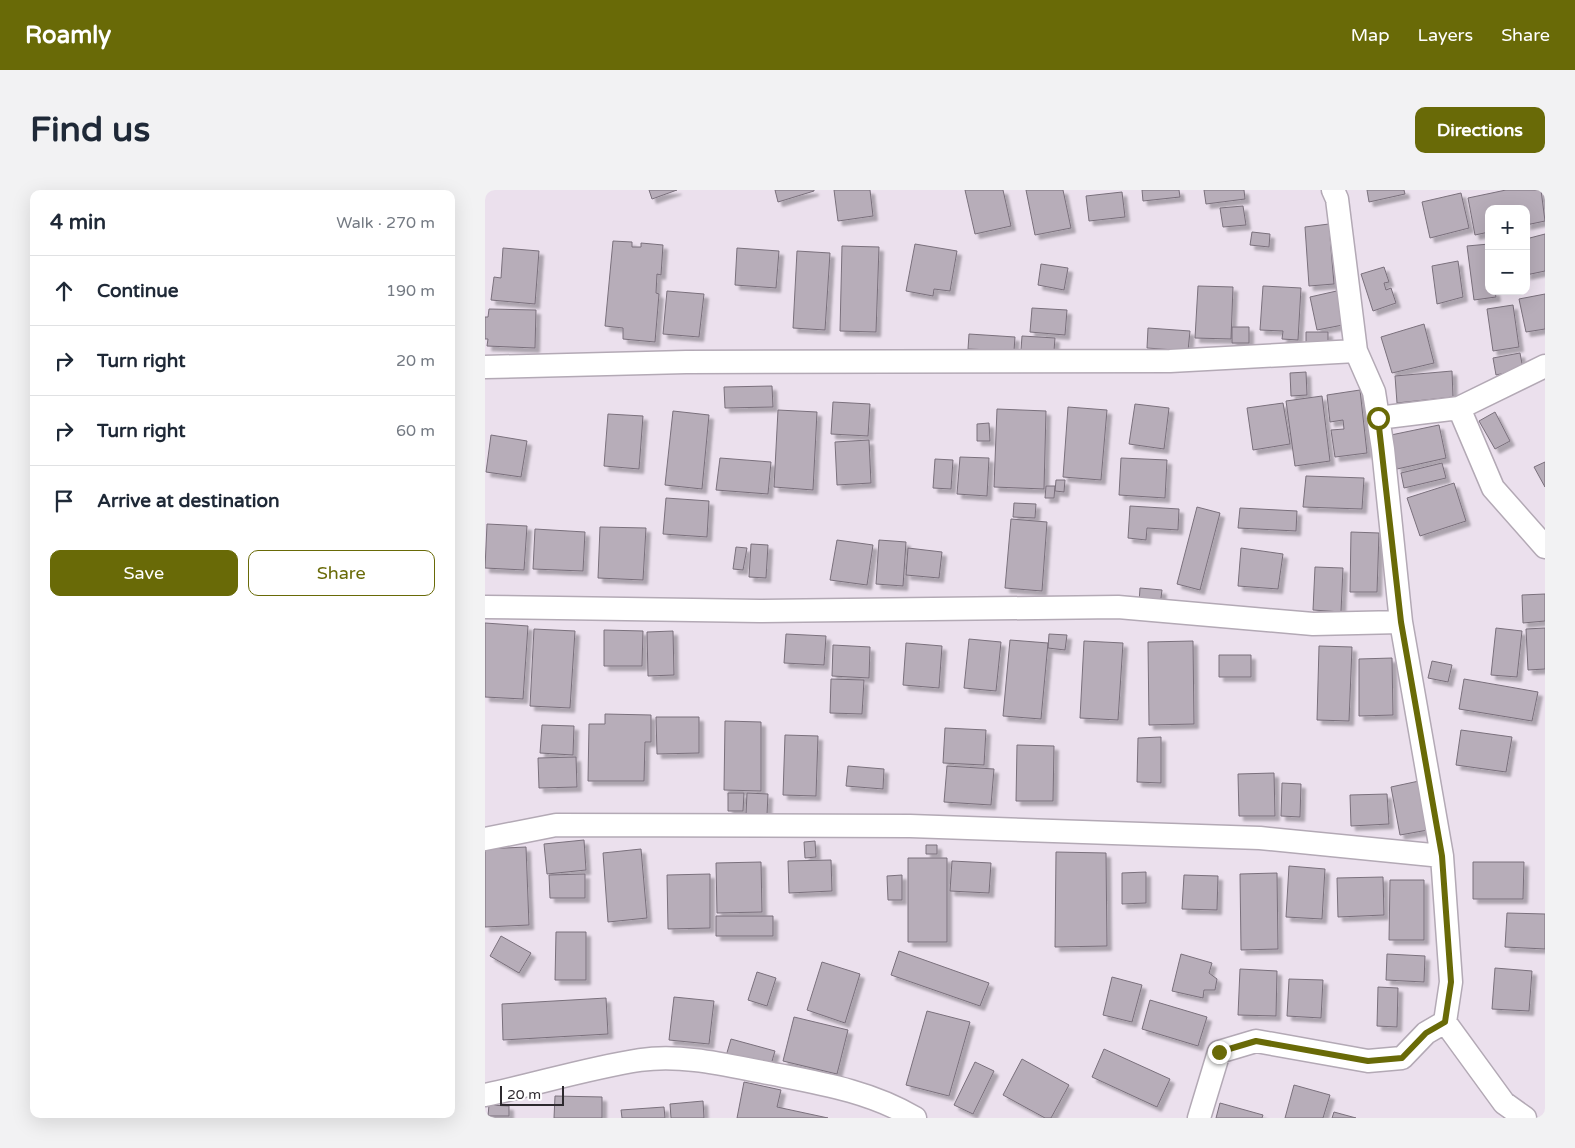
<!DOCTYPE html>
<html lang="en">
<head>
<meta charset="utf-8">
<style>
	body { margin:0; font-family:"Varela Round",sans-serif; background:#f2f2f3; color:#1f2937 }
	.controls { position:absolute; right:15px; top:15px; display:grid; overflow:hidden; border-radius:10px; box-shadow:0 5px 20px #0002 }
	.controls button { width:45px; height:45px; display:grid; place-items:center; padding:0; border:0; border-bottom:1px solid #e0e1e3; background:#fff; color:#1f2937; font:25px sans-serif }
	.scale { position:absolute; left:15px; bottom:12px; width:64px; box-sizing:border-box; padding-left:5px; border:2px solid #2d292e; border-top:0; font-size:14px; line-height:18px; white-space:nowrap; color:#2d292e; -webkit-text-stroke:4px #fff; paint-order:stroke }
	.stop { position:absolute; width:15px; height:15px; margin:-11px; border:4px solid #696a07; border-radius:50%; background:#fff }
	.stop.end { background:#696a07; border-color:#fff; box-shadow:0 1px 5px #0008 }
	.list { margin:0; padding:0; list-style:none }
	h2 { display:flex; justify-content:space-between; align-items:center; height:65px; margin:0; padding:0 20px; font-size:21px }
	h2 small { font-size:16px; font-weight:400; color:#747a83 }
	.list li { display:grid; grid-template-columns:32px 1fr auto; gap:15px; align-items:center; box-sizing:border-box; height:70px; padding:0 20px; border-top:1px solid #e0e1e3 }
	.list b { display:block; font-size:19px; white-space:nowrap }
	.list em { font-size:16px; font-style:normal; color:#747a83 }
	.actions { display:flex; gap:10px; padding:15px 20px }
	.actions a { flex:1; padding:11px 0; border:1px solid #696a07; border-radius:10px; text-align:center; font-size:18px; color:#696a07 }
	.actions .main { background:#696a07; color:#fff }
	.icon { flex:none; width:28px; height:28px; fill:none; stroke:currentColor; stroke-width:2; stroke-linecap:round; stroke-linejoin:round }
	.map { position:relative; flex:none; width:1060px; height:928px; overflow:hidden; border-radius:10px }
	header { display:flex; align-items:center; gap:30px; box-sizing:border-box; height:70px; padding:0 25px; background:#696a07; color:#fff }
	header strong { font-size:24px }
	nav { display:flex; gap:28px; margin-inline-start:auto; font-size:18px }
	.intro { display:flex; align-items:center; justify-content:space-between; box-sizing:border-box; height:120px; padding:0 30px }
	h1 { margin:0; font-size:35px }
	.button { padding:12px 22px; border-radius:10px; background:#696a07; color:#fff; font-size:18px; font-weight:700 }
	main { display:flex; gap:30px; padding:0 30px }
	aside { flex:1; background:#fff; border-radius:10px; box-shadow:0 5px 20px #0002 }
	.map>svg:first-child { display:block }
	.building { fill:#b7adb9; stroke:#7a707c; filter:url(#shadow) }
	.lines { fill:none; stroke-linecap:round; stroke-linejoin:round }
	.street-casing { stroke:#b3a9b5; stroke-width:25 }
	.street { stroke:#fff; stroke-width:22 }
	.route { stroke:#696a07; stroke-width:6 }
</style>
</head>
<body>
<header>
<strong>Roamly</strong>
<nav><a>Map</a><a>Layers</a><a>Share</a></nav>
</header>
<div class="intro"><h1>Find us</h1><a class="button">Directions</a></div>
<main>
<aside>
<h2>4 min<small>Walk · 270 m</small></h2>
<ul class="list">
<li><svg class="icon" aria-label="ahead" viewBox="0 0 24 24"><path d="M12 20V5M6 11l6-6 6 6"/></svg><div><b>Continue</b></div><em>190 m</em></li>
<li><svg class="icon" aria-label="right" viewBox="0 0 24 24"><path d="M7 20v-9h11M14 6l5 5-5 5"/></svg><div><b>Turn right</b></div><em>20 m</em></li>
<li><svg class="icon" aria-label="right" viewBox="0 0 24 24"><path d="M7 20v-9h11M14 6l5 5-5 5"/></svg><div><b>Turn right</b></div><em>60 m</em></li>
<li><svg class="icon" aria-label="arrive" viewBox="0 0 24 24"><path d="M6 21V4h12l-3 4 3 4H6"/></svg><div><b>Arrive at destination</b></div></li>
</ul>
<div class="actions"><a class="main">Save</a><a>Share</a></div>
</aside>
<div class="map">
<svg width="1060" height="928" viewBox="0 0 1060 928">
	<defs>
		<filter id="shadow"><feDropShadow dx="4.5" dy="4.5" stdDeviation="1" flood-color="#0004"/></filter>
	</defs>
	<rect width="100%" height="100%" fill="#ebe0ed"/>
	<path class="building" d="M164,0H192L167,9Z
		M290,0H329V1L293,12Z
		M349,0H385L388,26L353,31Z
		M480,0H518L526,36L490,44Z
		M541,0H578L586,38L550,45Z
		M657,0H694L695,7L658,11Z
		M719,0H759L760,9L721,14Z
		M882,0H919L920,4L884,12Z
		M1021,0H1056L1060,31L1041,35V19H1004V42L990,45L983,8Z
		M637,2L640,27L604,31L601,6Z
		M976,3L984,38L945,48L937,12Z
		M758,16L761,35L738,37L735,18Z
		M844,34L849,94L824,96L820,37Z
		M767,42L785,44L784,57L765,55Z
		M1060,44V81L1041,85V49Z
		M128,51L147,52V57H156V53L178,55L176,85L172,84L171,103L174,104L170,152L138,149V138L120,136Z
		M430,54L472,61L465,101L449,99L448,106L421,101Z
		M1004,54V101H1010L1011,107L989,110L982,56Z
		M357,56L394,57L391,142L355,141Z
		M18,58L54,61L50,114L6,110L9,87L16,88Z
		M252,58L294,61L291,98L250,95Z
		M312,61L345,63L340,140L308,138Z
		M973,71L978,107L952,114L947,76Z
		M556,74L583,78L579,100L553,95Z
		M899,77L904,92L899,93L901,100L906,98L911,113L888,121L876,84Z
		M713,96L748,97L746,149L710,148Z
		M778,96L816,98L813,150L797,149L798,141L775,140Z
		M856,100L863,134L832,140L825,107Z
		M182,101L219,104L214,147L178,144Z
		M1060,104V139L1041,142L1034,109Z
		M1028,115L1034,157L1008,161L1002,119Z
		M547,118L582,120L580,145L545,142Z
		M4,119L51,120L50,158L2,156L3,149H0V127H3Z
		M939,134L949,173L907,183L896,147Z
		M747,137H764V153H747Z
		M663,138L705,141L703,161L662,158Z
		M821,142H843V157H821Z
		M484,144L530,147L529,161L483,159Z
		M537,146L570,148L569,161L536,160Z
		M1035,163L1038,179L1011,185L1008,168Z
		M967,181L968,207L912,213L910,186Z
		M821,182L822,205L806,206L805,183Z
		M287,196L288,217L240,218L239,197Z
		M875,200L882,263L850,267L846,240L859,239L858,230L845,232L842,205Z
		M837,206L845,271L810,276L801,211Z
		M348,212L385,214L383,246L346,244Z
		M798,213L805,254L768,260L762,218Z
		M650,214L684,218L679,259L644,254Z
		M583,217L622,220L616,290L578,287Z
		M512,219L561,221L559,299L509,297Z
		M293,220L332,222L328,300L289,297Z
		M188,221L224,225L217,299L180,295Z
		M1010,222L1025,251L1010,259L994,231Z
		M123,224L158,226L154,279L119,276Z
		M504,233L505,251H492V234Z
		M954,235L961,268L912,279L906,245Z
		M6,245L42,251L36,287L1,282Z
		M384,250L386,293L352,295L350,252Z
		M475,267L504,268L502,306L472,304Z
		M235,268L286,272L283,304L231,300Z
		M636,268L682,270L680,308L634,305Z
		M450,269L468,270L466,299L448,298Z
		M1060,272V297L1049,277Z
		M957,273L961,288L919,298L916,283Z
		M821,286L879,288L877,319L818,317Z
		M571,290H580L579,302L570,301Z
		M969,293L981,331L935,346L922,308Z
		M561,296H570L569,308H560Z
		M181,308L224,311L222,347L178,344Z
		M529,313L551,314L550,328L528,327Z
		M645,316L694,319L693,340L662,338L661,350L643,348Z
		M712,317L735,323L715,400L692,394Z
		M755,318L812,321L811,341L753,338Z
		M526,329L562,332L557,401L520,398Z
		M2,334L42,336L39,380L0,378Z
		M115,337L161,338L158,390L113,388Z
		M50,339L100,342L98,381L48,379Z
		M866,342L894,343L892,402H865Z
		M352,350L388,355L382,395L345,390Z
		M394,350L421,352L418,396L391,394Z
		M266,354L283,355L281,388L264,387Z
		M251,357L262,358L258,380L248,379Z
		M423,358L457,362L454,388L421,385Z
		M756,358L798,364L793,399L753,396Z
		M830,377L858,378L856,422L828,420Z
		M655,398L677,400L675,416L654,413Z
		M1060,404V431L1038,433L1037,405Z
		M0,433L43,436L38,509L0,507Z
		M1011,438L1037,441L1032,487L1006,485Z
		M1060,438V479L1043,480L1041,439Z
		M49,439L90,441L85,518L45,516Z
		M119,440L158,441L157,476H119Z
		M188,441L189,485L163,486L162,442Z
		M301,444L341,446L339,475L299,473Z
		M564,444L582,445L580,460L563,458Z
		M484,449L516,452L511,501L479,498Z
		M525,450L563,453L556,529L518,526Z
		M599,451L638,453L633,530L595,528Z
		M708,451L709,534L664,535L663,452Z
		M421,453L457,456L454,498L418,495Z
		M348,455L385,457L384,488L347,486Z
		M834,456L867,457L864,531L832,530Z
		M734,465H766V487H734Z
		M907,468L908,525L874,526V469Z
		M947,471L967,475L963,492L943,488Z
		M346,489L379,490L377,524L345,523Z
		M979,489L1053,502L1047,531L974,519Z
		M120,524L166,525V552H160L159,591H103L104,534H120Z
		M171,527H214V563L172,564Z
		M240,531L276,532V601L239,600Z
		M57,535L89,536L88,565L55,563Z
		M460,538L501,540L499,575L458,573Z
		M976,540L1027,547L1021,582L971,575Z
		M300,545L333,546L331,606L298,605Z
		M676,547V593L652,592L653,548Z
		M532,555L569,556L568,611H531Z
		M91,567L92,597L54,598L53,568Z
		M363,576L399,579L398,599L361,596Z
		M462,576L509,579L506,615L459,612Z
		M789,583L790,626H754L753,584Z
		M934,591L943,640L915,645L906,597Z
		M797,593L816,594L815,627L796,626Z
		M243,603H259L258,621H243Z
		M262,603L283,604L282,625L261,624Z
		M902,604L904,634L866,636L865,605Z
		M99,650L101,680L62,684L59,654Z
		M330,651L331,667L320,668L319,652Z
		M441,655H452V664H441Z
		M41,657L44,735L0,737V659Z
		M156,659L162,728L123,732L118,663Z
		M571,662L621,663L622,756L570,757Z
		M423,668H462V752H423Z
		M346,670L347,701L304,703L303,671Z
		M467,671L506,673L504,703L465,701Z
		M276,672L277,722L232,723L231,673Z
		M988,672H1039L1038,709H988Z
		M804,676L840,679L837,729L801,727Z
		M661,682V713L637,714V683Z
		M792,683L793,759L756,760L755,684Z
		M100,684V708H65L64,685Z
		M225,684V738L183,739L182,685Z
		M417,685V710H403L402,686Z
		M699,685L733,686L732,720L697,719Z
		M898,687L899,725L853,727L852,688Z
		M905,690H939V750H904Z
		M1022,723L1060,724V759L1020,757Z
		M231,726H288V746H231Z
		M71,742H101V790H70Z
		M16,746L46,763L34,783L5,766Z
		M414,761L504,793L495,816L406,785Z
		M696,764L727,773L724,783L732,789L730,800H719L718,808L687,801Z
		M902,764L940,766L939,792L901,790Z
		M337,772L375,784L360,833L322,820Z
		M1010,778L1047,781L1044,821L1007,819Z
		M755,779L792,781L791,826L753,825Z
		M272,782L291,788L282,816L263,810Z
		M627,787L657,795L647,832L618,825Z
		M804,789L838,790L836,828L802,826Z
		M893,797L913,798L912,837L892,836Z
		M189,807L229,811L224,854L184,850Z
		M121,808L123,844L18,850L17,814Z
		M665,810L722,827L713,856L657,839Z
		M442,821L485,832L464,906L421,895Z
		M309,827L363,840L352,884L298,871Z
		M246,849L290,861L285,878L241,866Z
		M619,859L685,889L672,917L607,887Z
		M537,869L584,895L566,928H560L518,905Z
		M490,872L509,881L488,924L469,915Z
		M259,892L296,900L292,917L343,928H252Z
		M809,895L845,905L838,928H800Z
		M70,906L117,907V928H69Z
		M218,911L219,928H186L185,914Z
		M735,913L778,925L777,928H731Z
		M4,915L24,916V926H3Z
		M179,917L180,928H137L136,920Z
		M849,922L871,928H847Z"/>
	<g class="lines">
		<g class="street-casing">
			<path id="street" d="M0,177L201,172L685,171L871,161
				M974,218L1008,298L1060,357
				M893,228L974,218L1060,176
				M0,417L275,421L633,417L828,434L916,432
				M0,649L71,635L425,636L775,648L957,666
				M960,832L1019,913L1040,928
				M0,905C52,894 103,878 155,870C198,864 241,875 283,883C334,893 385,901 430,928
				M714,928L734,862L771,851L883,871L917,868L941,843L960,832L966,792L957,666L916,432L898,259L889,202L871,161L852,9L848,0"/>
		</g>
		<use href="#street" class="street"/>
	</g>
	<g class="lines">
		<path class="route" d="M734,862L771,851L883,871L917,868L941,843L960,832L966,792L957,666L916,432L893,228"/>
	</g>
</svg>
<div class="controls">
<button>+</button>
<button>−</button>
</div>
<div class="scale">20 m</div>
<div class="stop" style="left:893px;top:228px"></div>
<div class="stop end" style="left:734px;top:862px"></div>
</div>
</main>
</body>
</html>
